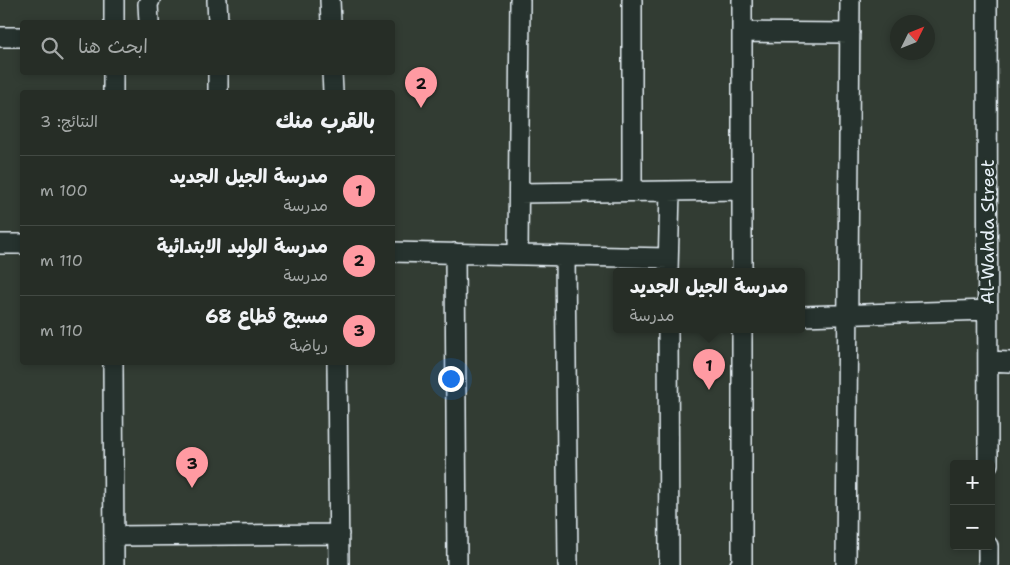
<!DOCTYPE html>
<html lang="ar">
<head>
<meta charset="utf-8">
<style>
	body { margin:0; font-family:"Shantell Sans","Playpen Sans Arabic",sans-serif; background:#2e352e; color:#f1f3f6; direction:rtl }
	.controls { position:absolute; right:15px; bottom:15px; display:grid; overflow:hidden; border-radius:5px; box-shadow:0 2px 8px #0003 }
	.controls button { width:45px; height:45px; display:grid; place-items:center; padding:0; border:0; border-bottom:1px solid #424943; background:#262d26; color:#f1f3f6; font:25px sans-serif }
	.compass { position:absolute; left:890px; top:15px; width:45px; height:45px; border-radius:50%; background:#262d26; box-shadow:0 2px 8px #0003; rotate:47deg }
	.you { position:absolute; left:450px; top:378px; width:18px; height:18px; margin:-12px; border:4px solid #fff; border-radius:50%; background:#1a73e8; box-shadow:0 0 0 8px #1a73e833 }
	.badge { display:grid; place-items:center; width:32px; height:32px; border-radius:50%; background:#ff9aa2; color:#111; font-size:16px; font-weight:700 }
	.pin { position:absolute; translate:-50% -41px; filter:drop-shadow(0 1px 2px #0008) }
	.pin::after { content:''; position:absolute; top:26px; width:18px; height:15px; background:inherit; clip-path:polygon(0 0,100% 0,50% 100%) }
	.popup { position:absolute; left:613px; top:268px; width:192px; height:65px; box-sizing:border-box; display:grid; place-content:center; border-radius:5px; background:#262d26; filter:drop-shadow(0 1px 4px #0005); font-size:16px; white-space:nowrap; color:#a4a8a7 }
	.popup b { font-size:19px; color:#f1f3f6 }
	.popup::after { content:''; position:absolute; left:50%; top:100%; margin-left:-10px; border:10px solid transparent; border-top-color:#262d26 }
	.list { margin:0; padding:0; list-style:none }
	h2 { display:flex; justify-content:space-between; align-items:center; height:65px; margin:0; padding:0 20px; font-size:21px }
	h2 small { font-size:16px; font-weight:400; color:#a4a8a7 }
	.list li { display:grid; grid-template-columns:32px 1fr auto; gap:15px; align-items:center; box-sizing:border-box; height:70px; padding:0 20px; border-top:1px solid #424943 }
	.list b { display:block; font-size:19px; white-space:nowrap }
	.list p { margin:0; font-size:16px; white-space:nowrap; color:#a4a8a7 }
	.list em { font-size:16px; font-style:normal; color:#a4a8a7 }
	.icon { flex:none; width:28px; height:28px; fill:none; stroke:currentColor; stroke-width:2; stroke-linecap:round; stroke-linejoin:round }
	.map { position:relative; flex:none; width:1010px; height:565px; overflow:hidden; direction:ltr }
	.search { position:absolute; background:#262d26; box-shadow:0 2px 8px #0003; left:20px; top:20px; width:375px; height:55px; display:flex; align-items:center; gap:12px; box-sizing:border-box; padding:0 18px; border-radius:5px; color:#a4a8a7; font-size:19px }
	.panel { position:absolute; background:#262d26; box-shadow:0 2px 8px #0003; left:20px; top:90px; width:375px; height:275px; border-radius:5px; direction:rtl }
	.map>svg:first-child { display:block }
	.lines { fill:none; stroke-linecap:round; stroke-linejoin:round }
	.minor-casing { stroke:#e8f1f8; stroke-width:22 }
	.minor { stroke:#26332d; stroke-width:19 }
	.labels { text-anchor:middle; stroke-width:5; stroke-linejoin:round; paint-order:stroke }
	.street-label { font-size:18px; fill:#e8f1f8; stroke:#26332d }
</style>
</head>
<body>
<div class="map">
<svg width="1010" height="565" viewBox="0 0 1010 565">
	<rect width="100%" height="100%" fill="#323c33"/>
	<filter id="ink" filterUnits="userSpaceOnUse"><feTurbulence type="fractalNoise" baseFrequency=".02" numOctaves="2"/><feDisplacementMap in="SourceGraphic" scale="10" xChannelSelector="R" yChannelSelector="G"/><feConvolveMatrix kernelMatrix="1 2 1 2 8 2 1 2 1" color-interpolation-filters="sRGB"/></filter>
	<g filter="url(#ink)">
		<g class="lines">
			<g class="minor-casing">
				<path id="minor" d="M217,0L218,22
					M330,0L331,22
					M632,0V191
					M742,0V271
					M987,0L988,464
					M114,22V0
					M149,22L148,4L150,0
					M742,32L850,33
					M0,37H22
					M218,72V92
					M332,72L333,92
					M113,92V72
					M519,193L742,190
					M0,244H22
					M392,252L668,258
					M455,253L457,565
					M518,255L520,0
					M565,256L568,565
					M668,271L670,191
					M802,316L988,310
					M668,329L669,565
					M988,361L1010,362
					M113,362L114,565
					M337,362L339,565
					M114,536L339,534
					M988,546V565
					M740,565H742V329
					M846,565L850,0"/>
			</g>
			<use href="#minor" class="minor"/>
		</g>
	</g>
	<g class="labels">
		<g class="street-label">
			<text transform="translate(988 232) rotate(-90)" y="6">Al-Wahda Street</text>
		</g>
	</g>
</svg>
<div class="controls">
<button>+</button>
<button>−</button>
</div>
<svg class="compass" viewBox="-18 -18 36 36"><path d="M0-13l5 13h-10z" fill="#e53935"/><path d="M0 13l5-13h-10z" fill="#a4a8a7"/></svg>
<div class="you"></div>
<div class="pin badge" style="left:709px;top:390px">1</div>
<div class="popup"><b>مدرسة الجيل الجديد</b>مدرسة</div>
<div class="pin badge" style="left:421px;top:108px">2</div>
<div class="pin badge" style="left:192px;top:488px">3</div>
<div class="search"><svg class="icon" aria-label="search" viewBox="0 0 24 24"><circle cx="10" cy="10" r="6"/><path d="M15 15l6 6"/></svg>ابحث هنا</div>
<section class="panel">
<h2>بالقرب منك<small>النتائج: 3</small></h2>
<ul class="list">
<li><span class="badge">1</span><div><b>مدرسة الجيل الجديد</b><p>مدرسة</p></div><em>100 m</em></li>
<li><span class="badge">2</span><div><b>مدرسة الوليد الابتدائية</b><p>مدرسة</p></div><em>110 m</em></li>
<li><span class="badge">3</span><div><b>مسبح قطاع 68</b><p>رياضة</p></div><em>110 m</em></li>
</ul>
</section>
</div>
</body>
</html>
